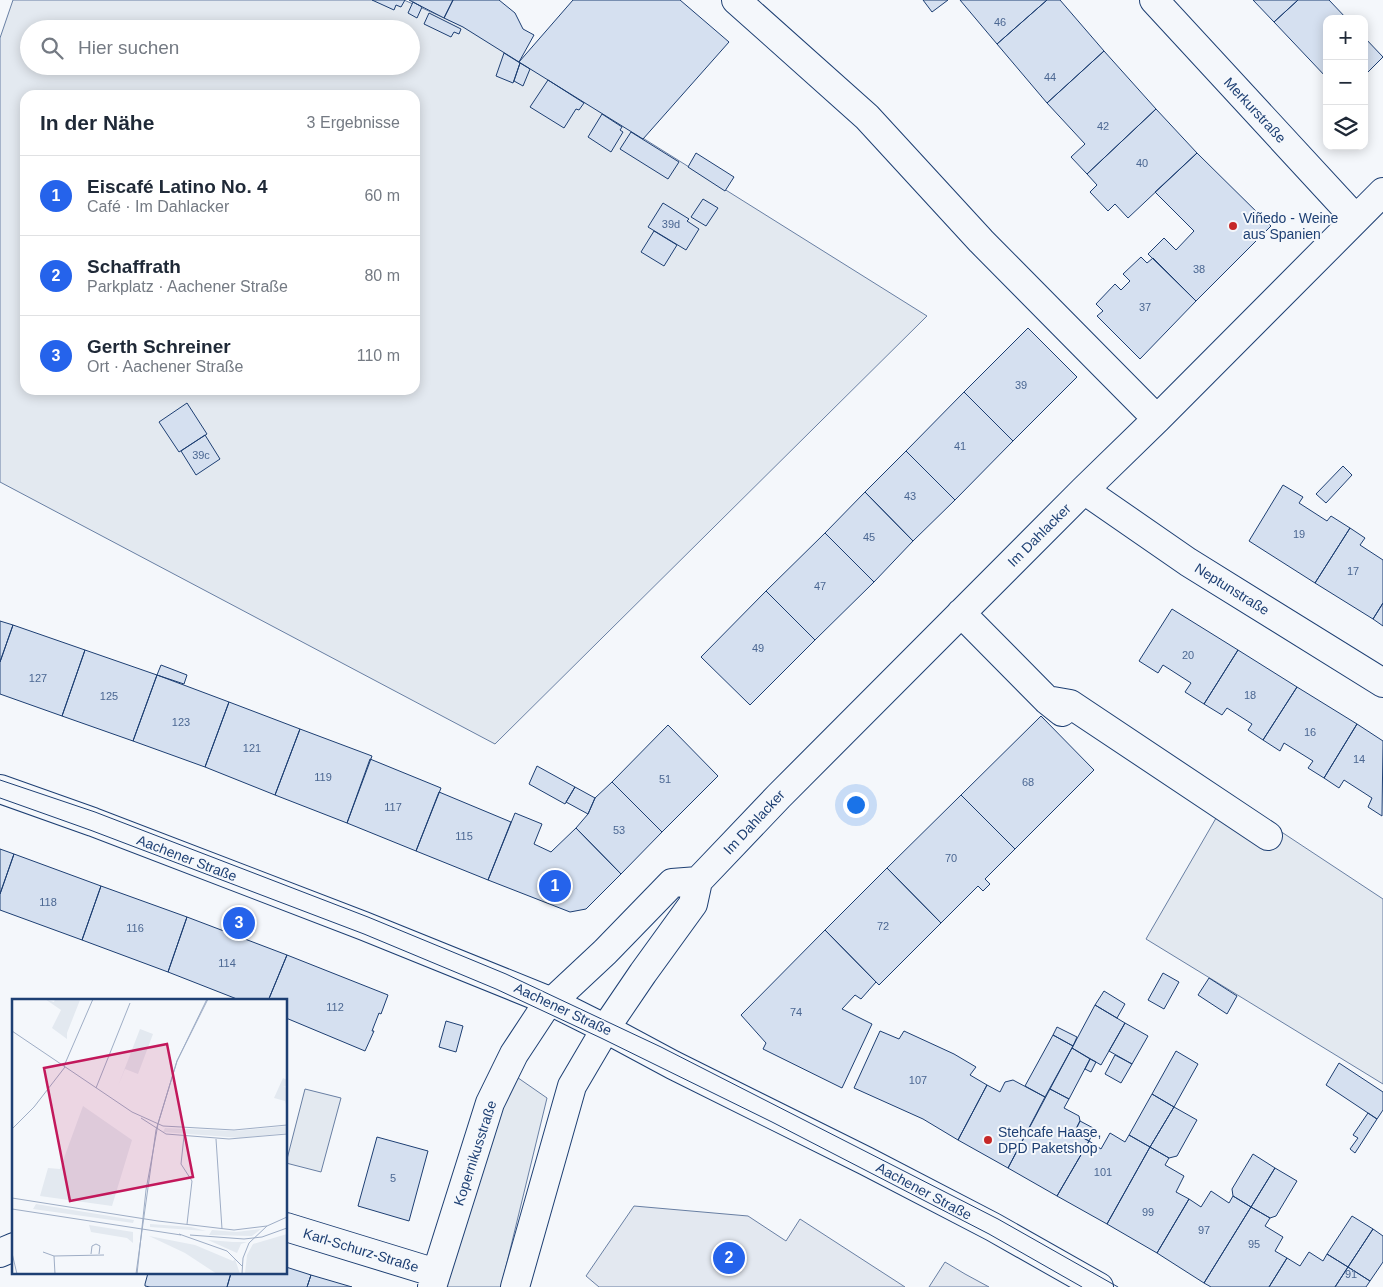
<!DOCTYPE html>
<html lang="de">
<head>
<meta charset="utf-8">
<style>
	body { margin:0; font-family:Helvetica,sans-serif; background:#f2f2f3; color:#1f2937 }
	.controls { position:absolute; right:15px; top:15px; display:grid; overflow:hidden; border-radius:10px; box-shadow:0 2px 12px #0003 }
	.controls button { width:45px; height:45px; display:grid; place-items:center; padding:0; border:0; border-bottom:1px solid #e0e1e3; background:#fff; color:#1f2937; font:25px sans-serif }
	.you { position:absolute; left:855px; top:804px; width:18px; height:18px; margin:-12px; border:4px solid #fff; border-radius:50%; background:#1a73e8; box-shadow:0 0 0 8px #1a73e833 }
	.badge { display:grid; place-items:center; width:32px; height:32px; border-radius:50%; background:#2563eb; color:#fff; font-size:16px; font-weight:700 }
	.pin { position:absolute; translate:-50% -50%; border:2px solid #fff; box-shadow:0 1px 5px #0006 }
	.list { margin:0; padding:0; list-style:none }
	h2 { display:flex; justify-content:space-between; align-items:center; height:65px; margin:0; padding:0 20px; font-size:21px }
	h2 small { font-size:16px; font-weight:400; color:#747a83 }
	.list li { display:grid; grid-template-columns:32px 1fr auto; gap:15px; align-items:center; box-sizing:border-box; height:80px; padding:0 20px; border-top:1px solid #e0e1e3 }
	.list b { display:block; font-size:19px; white-space:nowrap }
	.list p { margin:0; font-size:16px; white-space:nowrap; color:#747a83 }
	.list em { font-size:16px; font-style:normal; color:#747a83 }
	.icon { flex:none; width:28px; height:28px; fill:none; stroke:currentColor; stroke-width:2; stroke-linecap:round; stroke-linejoin:round }
	.map { position:relative; flex:none; width:1383px; height:1287px; overflow:hidden }
	.search { position:absolute; background:#fff; box-shadow:0 2px 12px #0003; left:20px; top:20px; width:400px; height:55px; display:flex; align-items:center; gap:12px; box-sizing:border-box; padding:0 18px; border-radius:28px; color:#747a83; font-size:19px }
	.panel { position:absolute; background:#fff; box-shadow:0 2px 12px #0003; left:20px; top:90px; width:400px; height:305px; border-radius:15px }
	.map>svg:first-child { display:block }
	.green { fill:#e3e9f0; stroke:#687fa3; fill-rule:evenodd }
	.parking { fill:#e3e8f0; stroke:#687fa3 }
	.building { fill:#d5e0f0; stroke:#1d3f73 }
	.lines { fill:none; stroke-linecap:round; stroke-linejoin:round }
	.minor-casing { stroke:#1d3f73; stroke-width:30 }
	.minor { stroke:#f4f7fb; stroke-width:28 }
	.tram { stroke:#1d3f73; stroke-width:1 }
	.poi-dot { fill:#c62828; stroke:#f4f7fb; stroke-width:2 }
	.labels { text-anchor:middle; stroke-width:4; stroke-linejoin:round; paint-order:stroke }
	.number-label { font-size:11px; fill:#4b6792 }
	.street-label { font-size:14px; fill:#1d3f73; stroke:#f4f7fb }
	.poi-label { font-size:14px; fill:#1d3f73; stroke:#f4f7fb; text-anchor:start }
	.inset-road { fill:none; stroke:#9eadc5; stroke-width:1 }
	.view { fill:#c2185b; fill-opacity:0.15; stroke:#c2185b; stroke-width:2.5 }
	.inset-edge { fill:none; stroke:#1d3f73; stroke-width:2.5 }
</style>
</head>
<body>
<div class="map">
<svg width="1383" height="1287" viewBox="0 0 1383 1287">
	<rect width="100%" height="100%" fill="#f4f7fb"/>
	<path class="green" d="M13,0H404L467,28L927,316L495,744L0,482V38ZM29,29H411V66H29ZM25,95H415V390H25Z
		M1077,697L1383,899V1084L1146,939L1219,813Z
		M511,1073L547,1098L501,1287H438Z
		M305,1089L341,1098L321,1172L286,1163Z"/>
	<path class="parking" d="M634,1206L748,1216L786,1241L800,1219L905,1287H599L586,1276Z
		M945,1262L965,1274L989,1287H929Z"/>
	<path class="building" d="M372,0H405L401,7L396,5L394,10Z
		M409,0H453L444,18Z
		M453,0H499L515,13L523,29L534,35L519,62L463,27L444,18Z
		M573,0H680L729,42L643,139L519,62Z
		M923,0H948L932,12Z
		M960,0H1047L997,44Z
		M1047,0H1060L1104,51L1047,103L997,44Z
		M1253,0H1298L1274,22Z
		M1298,0H1329L1347,19H1327V78L1274,22Z
		M413,2L422,7L417,18L408,13Z
		M429,13L461,29L459,34L454,32L451,37L424,24Z
		M1364,37L1383,57L1364,76Z
		M1104,51L1156,109L1087,174L1071,157L1085,144L1047,103Z
		M504,53L520,63L513,83L496,76Z
		M520,63L530,69L523,86L514,81Z
		M548,80L584,103L579,110L576,109L564,128L530,107Z
		M1156,109L1197,153L1128,218L1115,204L1108,211L1090,192L1097,185L1087,174Z
		M602,114L622,127L620,130L623,132L611,152L588,137Z
		M631,132L679,162L668,179L620,149Z
		M696,153L734,177L725,191L688,167Z
		M1197,153L1271,226L1196,301L1148,254L1164,238L1176,250L1194,231L1155,192Z
		M703,199L718,208L706,226L691,217Z
		M663,203L689,219L687,221L699,229L686,250L648,227Z
		M654,231L677,245L664,266L641,252Z
		M1141,257L1147,263L1153,258L1196,301L1140,359L1097,316L1103,311L1096,304L1115,284L1121,290L1130,281L1123,274Z
		M1028,328L1077,377L1013,441L964,392Z
		M964,392L1013,441L955,500L906,451Z
		M187,403L207,434L179,452L159,422Z
		M205,435L220,459L196,475L181,451Z
		M906,451L955,500L913,541L865,492Z
		M1343,466L1352,475L1326,503L1316,494Z
		M1283,485L1303,497L1299,503L1327,521L1331,516L1350,528L1315,583L1249,541Z
		M865,492L913,541L874,582L825,533Z
		M1350,528L1365,538L1360,545L1383,560V603L1373,619L1315,583Z
		M825,533L874,582L815,640L766,591Z
		M766,591L815,640L750,705L701,657Z
		M1383,603V626L1373,619Z
		M1172,609L1238,650L1204,704L1185,692L1191,683L1163,665L1158,673L1139,661Z
		M0,621L13,625L0,662Z
		M13,625L85,650L62,716L0,694V662Z
		M85,650L157,675L133,741L62,716Z
		M1238,650L1297,687L1263,740L1248,730L1252,724L1227,708L1222,715L1204,704Z
		M161,665L187,675L184,684L157,675Z
		M157,675L229,702L205,767L133,741Z
		M1297,687L1357,724L1324,778L1308,768L1313,761L1284,743L1280,751L1263,740Z
		M229,702L300,729L275,795L205,767Z
		M1041,716L1094,770L1015,849L961,795Z
		M1357,724L1383,741L1382,816L1368,807L1372,798L1344,780L1339,788L1324,778Z
		M668,725L718,776L662,832L612,782Z
		M300,729L372,756L347,823L275,795Z
		M370,759L441,788L416,851L347,823Z
		M537,766L575,787L565,804L529,784Z
		M612,782L662,832L621,874L576,828L588,814L595,798Z
		M575,787L595,798L588,814L566,802Z
		M439,792L511,822L488,880L416,851Z
		M961,795L1015,849L985,879L990,884L983,891L978,886L941,923L887,868Z
		M515,813L542,824L534,844L551,852L576,828L621,874L586,909L570,912L488,880Z
		M0,849L14,854L0,894Z
		M14,854L101,886L82,940L0,910V894Z
		M887,868L941,923L879,985L825,930Z
		M101,886L187,917L168,972L82,940Z
		M187,917L287,955L268,1001H242L168,972Z
		M825,930L876,982L861,999L855,995L842,1009L872,1024L842,1088L763,1049L766,1043L741,1015Z
		M287,955L388,995L381,1014L379,1013L372,1031H374L365,1051L286,1018V1001H268Z
		M1163,973L1179,982L1164,1009L1148,1000Z
		M1209,978L1237,996L1227,1014L1198,995Z
		M1104,991L1125,1004L1117,1018L1095,1005Z
		M1095,1005L1125,1023L1101,1065L1072,1048Z
		M446,1021L463,1026L456,1052L439,1047Z
		M1125,1023L1148,1036L1132,1064L1109,1051Z
		M1057,1027L1077,1037L1073,1046L1053,1035Z
		M880,1031L899,1039L904,1031L954,1054L976,1067L970,1075L987,1085L958,1140L923,1119L854,1088Z
		M1053,1035L1073,1046L1045,1097L1025,1086Z
		M1072,1048L1090,1059L1069,1099L1050,1089Z
		M1176,1051L1198,1064L1174,1107L1152,1094Z
		M1115,1055L1132,1064L1121,1083L1105,1074Z
		M1090,1059L1096,1062L1091,1072L1085,1069Z
		M1339,1063L1383,1092V1110L1377,1119L1326,1085Z
		M1013,1080L1045,1097L1008,1168L958,1140L987,1085L1000,1092L1005,1082Z
		M1050,1089L1069,1099L1064,1108L1079,1116L1080,1121L1074,1133L1089,1141L1057,1196L1008,1168Z
		M1152,1094L1174,1107L1150,1147L1129,1135Z
		M1174,1107L1197,1120L1177,1156L1169,1158L1150,1147Z
		M1368,1113L1377,1119L1355,1153L1350,1149L1358,1138L1353,1135Z
		M1080,1121L1095,1129L1089,1141L1074,1133Z
		M1110,1133L1125,1142L1129,1135L1150,1147L1107,1224L1057,1196L1089,1141L1101,1149Z
		M377,1137L428,1151L409,1221L358,1206Z
		M1150,1147L1169,1158L1165,1165L1184,1176L1176,1192L1189,1199L1157,1253L1107,1224Z
		M1253,1154L1275,1168L1251,1207L1233,1196L1232,1189Z
		M1275,1168L1297,1181L1276,1216L1270,1218L1251,1207Z
		M1211,1191L1229,1203L1233,1196L1251,1207L1204,1283L1157,1253L1189,1199L1201,1207Z
		M1251,1207L1270,1218L1265,1226L1283,1237L1275,1251L1287,1258L1269,1287H1211L1204,1283Z
		M1352,1216L1373,1229L1348,1267L1327,1254Z
		M1373,1229L1383,1236V1262L1370,1281L1348,1267Z
		M1309,1252L1323,1261L1327,1254L1348,1267L1335,1287H1269L1287,1258L1300,1266Z
		M286,1267L311,1275L307,1287H227L231,1273H286Z
		M1348,1267L1370,1281L1366,1287H1335Z
		M148,1273H231L227,1287H150L145,1286V1284Z
		M311,1275L352,1287H307Z"/>
	<g class="lines">
		<g class="minor-casing">
			<path id="minor" d="M736,0L867,117L981,241L1157,419
				M1154,0L1356,219
				M1084,490L1188,562L1383,683
				M961,613L1047,700L1062,712
				M1047,700L1070,704L1268,836
				M0,789L93,822L364,926L552,1002L606,1029L673,1065L866,1161L993,1227L1099,1287
				M286,1227L436,1273
				M0,1253L14,1247
				M432,1287L490,1103L514,1054L543,1010L605,952L672,883L698,881
				M515,1287L572,1086L609,1023L643,973L693,904L698,881L779,796L1084,490L1157,419L1383,192"/>
		</g>
		<use href="#minor" class="minor"/>
		<path class="tram" d="M0,780L95,812L368,917L506,974L661,1047L998,1219L1118,1287
			M0,798L90,830L364,934L496,989L601,1038L772,1122L989,1234L1082,1287"/>
	</g>
	<g class="poi-dot">
		<circle cx="1233" cy="226" r="5"/>
		<circle cx="988" cy="1140" r="5"/>
	</g>
	<g class="labels">
		<g class="number-label">
			<text x="1000" y="26">46</text>
			<text x="1050" y="81">44</text>
			<text x="1103" y="130">42</text>
			<text x="1142" y="167">40</text>
			<text x="671" y="228">39d</text>
			<text x="1199" y="273">38</text>
			<text x="1145" y="311">37</text>
			<text x="1021" y="389">39</text>
			<text x="960" y="450">41</text>
			<text x="201" y="459">39c</text>
			<text x="910" y="500">43</text>
			<text x="1299" y="538">19</text>
			<text x="869" y="541">45</text>
			<text x="1353" y="575">17</text>
			<text x="820" y="590">47</text>
			<text x="758" y="652">49</text>
			<text x="1188" y="659">20</text>
			<text x="38" y="682">127</text>
			<text x="1250" y="699">18</text>
			<text x="109" y="700">125</text>
			<text x="181" y="726">123</text>
			<text x="1310" y="736">16</text>
			<text x="252" y="752">121</text>
			<text x="1359" y="763">14</text>
			<text x="323" y="781">119</text>
			<text x="665" y="783">51</text>
			<text x="1028" y="786">68</text>
			<text x="393" y="811">117</text>
			<text x="619" y="834">53</text>
			<text x="464" y="840">115</text>
			<text x="951" y="862">70</text>
			<text x="48" y="906">118</text>
			<text x="883" y="930">72</text>
			<text x="135" y="932">116</text>
			<text x="227" y="967">114</text>
			<text x="335" y="1011">112</text>
			<text x="796" y="1016">74</text>
			<text x="918" y="1084">107</text>
			<text x="1103" y="1176">101</text>
			<text x="393" y="1182">5</text>
			<text x="1148" y="1216">99</text>
			<text x="1204" y="1234">97</text>
			<text x="1254" y="1248">95</text>
			<text x="1351" y="1278">91</text>
		</g>
		<g class="street-label">
			<text transform="translate(1255 110) rotate(47)" y="5">Merkurstraße</text>
			<text transform="translate(1039 535) rotate(-45)" y="5">Im Dahlacker</text>
			<text transform="translate(1232 589) rotate(32)" y="5">Neptunstraße</text>
			<text transform="translate(754 822) rotate(-47)" y="5">Im Dahlacker</text>
			<text transform="translate(187 858) rotate(21)" y="5">Aachener Straße</text>
			<text transform="translate(563 1009) rotate(25)" y="5">Aachener Straße</text>
			<text transform="translate(475 1153) rotate(-72)" y="5">Kopernikusstraße</text>
			<text transform="translate(924 1191) rotate(28)" y="5">Aachener Straße</text>
			<text transform="translate(361 1250) rotate(17)" y="5">Karl-Schurz-Straße</text>
		</g>
		<g class="poi-label">
			<text x="1243" y="223">Viñedo - Weine<tspan x="1243" dy="16">aus Spanien</tspan></text>
			<text x="998" y="1137">Stehcafe Haase,<tspan x="998" dy="16">DPD Paketshop</tspan></text>
		</g>
	</g>
	<g transform="translate(12 999)">
		<rect width="275" height="275" fill="#f4f7fb"/>
		<path d="M33,0L42,3L43,0L68,1L55,34V40L40,29L49,11ZM128,30L141,35L126,75L113,70L106,87ZM271,79L275,81V88L271,87L275,89V109L273,102L262,99ZM71,107L120,141L100,207L28,197L36,169L48,170ZM275,127V134L229,139L151,133L153,129L223,132ZM24,205L122,221L121,224L21,210ZM138,225L179,228L194,232L138,228ZM77,226L121,233V244L115,239L79,233ZM249,230L240,237L197,236L200,231L224,233ZM275,235V275H233L235,256L241,245ZM137,237L183,246L221,262L223,260L228,275H205L173,254ZM196,241L221,243H235L229,245L225,254Z" fill="#e3e9f0"/>
		<path class="inset-road" d="M0,32L120,113L151,127L222,131L275,126M52,67L81,0M84,89L118,4M129,119L154,135L217,140L275,135M0,130L22,108L53,68M172,137L169,165L180,182L175,225M204,140L210,230M0,199L146,222L222,231L255,227L275,218M0,210L169,236M167,235L215,252L230,267M178,236L232,240L250,238L275,229M31,253L42,257L92,256M0,254L5,275M79,255L80,247L84,245L88,247L87,255M42,257L43,275M124,275L144,131L165,62L195,0M125,275L134,191L146,125L165,62L196,0M230,275L231,259L237,244L255,227"/>
		<path class="view" d="M155,45L181,178L58,202L32,69Z"/>
		<rect width="275" height="275" class="inset-edge"/>
	</g>
</svg>
<div class="controls">
<button>+</button>
<button>−</button>
<button><svg class="icon" aria-label="layers" viewBox="0 0 24 24"><path d="M12 4l9 5-9 5-9-5zM3 14l9 5 9-5"/></svg></button>
</div>
<div class="you"></div>
<div class="pin badge" style="left:555px;top:886px">1</div>
<div class="pin badge" style="left:729px;top:1258px">2</div>
<div class="pin badge" style="left:239px;top:923px">3</div>
<div class="search"><svg class="icon" aria-label="search" viewBox="0 0 24 24"><circle cx="10" cy="10" r="6"/><path d="M15 15l6 6"/></svg>Hier suchen</div>
<section class="panel">
<h2>In der Nähe<small>3 Ergebnisse</small></h2>
<ul class="list">
<li><span class="badge">1</span><div><b>Eiscafé Latino No. 4</b><p>Café · Im Dahlacker</p></div><em>60 m</em></li>
<li><span class="badge">2</span><div><b>Schaffrath</b><p>Parkplatz · Aachener Straße</p></div><em>80 m</em></li>
<li><span class="badge">3</span><div><b>Gerth Schreiner</b><p>Ort · Aachener Straße</p></div><em>110 m</em></li>
</ul>
</section>
</div>
</body>
</html>
